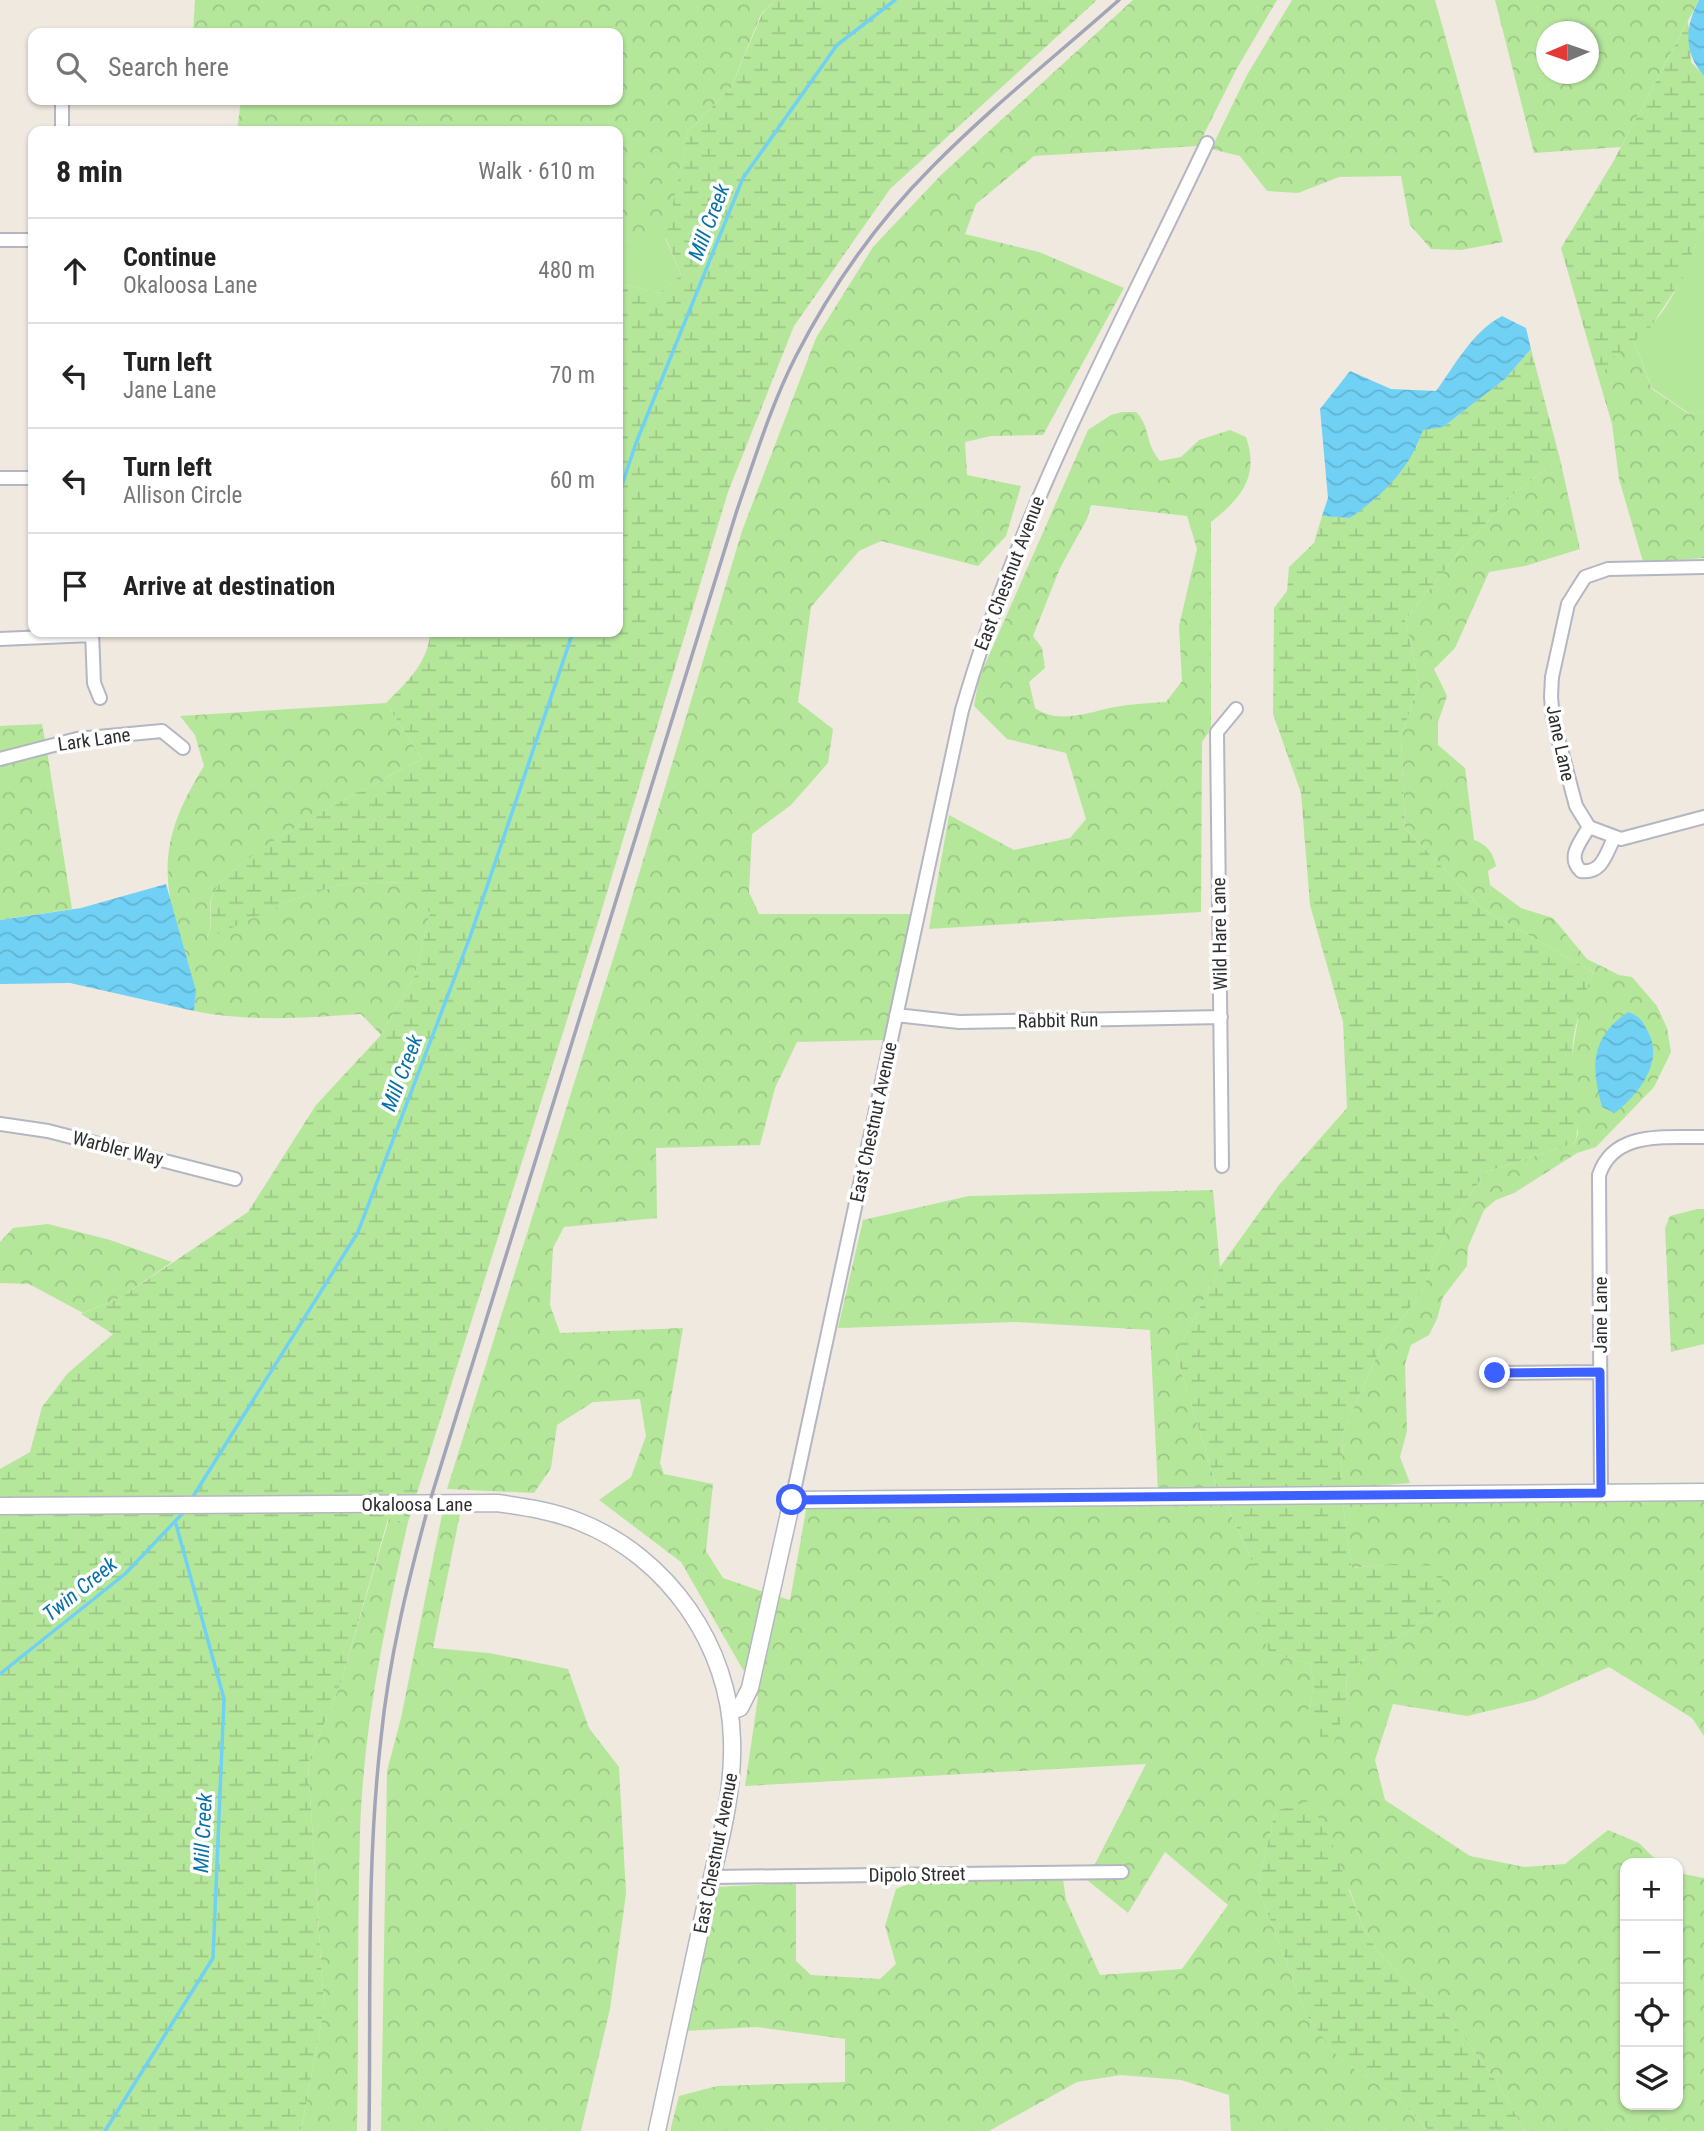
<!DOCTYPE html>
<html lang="en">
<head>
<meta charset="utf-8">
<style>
	body { margin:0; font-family:"Roboto Condensed",sans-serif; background:#f6f6f6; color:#222 }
	.controls { position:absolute; right:21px; bottom:21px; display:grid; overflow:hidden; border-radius:14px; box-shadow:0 2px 5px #0004 }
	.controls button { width:63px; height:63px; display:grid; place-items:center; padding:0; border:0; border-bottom:2px solid #e0e0e0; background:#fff; color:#222; font:35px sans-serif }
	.compass { position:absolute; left:1536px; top:21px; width:63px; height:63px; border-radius:50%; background:#fff; box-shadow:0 2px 5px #0004; rotate:268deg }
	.stop { position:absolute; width:21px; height:21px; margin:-16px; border:5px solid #3d61ff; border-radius:50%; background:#fff }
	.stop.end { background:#3d61ff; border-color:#fff; box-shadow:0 2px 7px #0008 }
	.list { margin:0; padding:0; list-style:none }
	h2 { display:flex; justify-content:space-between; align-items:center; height:91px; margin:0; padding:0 28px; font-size:30px }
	h2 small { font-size:23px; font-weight:400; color:#767676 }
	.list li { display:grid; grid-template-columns:46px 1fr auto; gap:21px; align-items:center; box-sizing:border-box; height:105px; padding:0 28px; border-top:2px solid #e0e0e0 }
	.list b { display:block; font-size:26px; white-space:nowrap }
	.list p { margin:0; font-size:23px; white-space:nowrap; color:#767676 }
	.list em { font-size:23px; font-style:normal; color:#767676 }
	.icon { flex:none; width:38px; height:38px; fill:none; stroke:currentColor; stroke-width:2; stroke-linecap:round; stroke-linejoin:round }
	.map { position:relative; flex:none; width:1704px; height:2131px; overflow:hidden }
	.search { position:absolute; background:#fff; box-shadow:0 2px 5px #0004; left:28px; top:28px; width:595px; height:77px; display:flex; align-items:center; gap:18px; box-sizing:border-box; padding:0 24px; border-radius:14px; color:#767676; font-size:26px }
	.panel { position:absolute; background:#fff; box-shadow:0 2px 5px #0004; left:28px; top:126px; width:595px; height:511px; border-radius:14px }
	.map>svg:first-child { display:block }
	.grass { fill:#b5e79b }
	.forest { fill:url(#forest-crowns); fill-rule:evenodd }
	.wetland { fill:url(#wetland-marsh) }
	.water { fill:url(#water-waves) }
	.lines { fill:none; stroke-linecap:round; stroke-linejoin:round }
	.stream { stroke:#70d1f4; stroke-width:3.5 }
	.street-casing { stroke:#b4b6c1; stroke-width:16 }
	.secondary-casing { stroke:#b4b6c1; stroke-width:19 }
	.street { stroke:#fff; stroke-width:12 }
	.secondary { stroke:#fff; stroke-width:16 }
	.rail { stroke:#a2a5b8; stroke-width:3.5 }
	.route { stroke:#3d61ff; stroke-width:9 }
	.labels { text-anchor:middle; stroke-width:7; stroke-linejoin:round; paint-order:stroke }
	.street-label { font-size:19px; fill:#2e2e2e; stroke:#fff }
	.water-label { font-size:21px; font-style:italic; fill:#0870a8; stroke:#fff }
</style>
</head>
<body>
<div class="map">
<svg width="1704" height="2131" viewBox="0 0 1704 2131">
	<defs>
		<pattern id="forest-crowns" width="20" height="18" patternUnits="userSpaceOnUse" patternTransform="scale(1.75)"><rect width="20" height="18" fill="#b5e79b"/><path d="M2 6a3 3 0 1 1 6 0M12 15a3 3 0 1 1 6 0" fill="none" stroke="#9cc686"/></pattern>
		<pattern id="wetland-marsh" width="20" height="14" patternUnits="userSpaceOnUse" patternTransform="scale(1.75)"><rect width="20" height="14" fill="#b5e79b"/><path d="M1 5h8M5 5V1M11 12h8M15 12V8" fill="none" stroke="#9cc686"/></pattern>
		<pattern id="water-waves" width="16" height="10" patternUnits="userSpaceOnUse" patternTransform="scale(1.75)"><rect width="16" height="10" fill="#70d1f4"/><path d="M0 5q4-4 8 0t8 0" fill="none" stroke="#61b4d2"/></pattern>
	</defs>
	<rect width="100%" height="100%" fill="#efe9e0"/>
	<path class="grass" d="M1704,222V411L1690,414L1652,388L1634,341C1672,313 1688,264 1704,222Z
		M665,237L681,275L659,293L618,283V241Z"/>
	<path class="forest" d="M195,0H775L761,14L731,88L688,131L667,238L618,241V131H237L241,100H618V33H193Z
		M1133,0H1277L1236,70L1198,146L1034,156L976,204L965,234L1039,252L1124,288L1043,435L991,436L965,442L967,475L1021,486L1006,536L978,566L881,541L859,551L811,607L798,702L833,729L828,763L791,805L752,834L749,892L759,914H911L884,1040L797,1042L775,1088L760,1145L656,1148L657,1218L564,1227L553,1248L550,1305L560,1333L683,1328L660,1463L664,1474L713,1484L706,1551L723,1578L764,1592L746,1675L681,1562L599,1500L631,1477L646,1436L640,1399L593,1402L557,1425L551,1468L534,1493L447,1489L623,927L742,531L816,338L873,247L940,176Z
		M1292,0H1435L1503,242L1461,250L1431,249L1410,225L1401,176L1339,177L1298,193L1267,191L1240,156L1211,149L1247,75Z
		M1495,0H1699L1621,147L1534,153ZM1546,32H1588V74H1546Z
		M1634,341L1652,389L1689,414L1704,411V558L1649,562L1644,565L1619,479L1612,424L1599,380L1612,357Z
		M1122,412H1136C1151,427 1144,442 1160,461L1181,457L1199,440L1230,430L1246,437C1260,477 1240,499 1211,522V729L1202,742L1201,912L929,929L949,815L1014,850L1070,838L1086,819L1066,753L1007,739L974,706L979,678L1088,430L1111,415ZM1091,505L1187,516L1197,549L1179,626L1182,681L1166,702C1149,703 1132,704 1115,707C1088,712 1059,725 1035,708L1029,682L1045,668L1042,648L1033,636L1060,568L1087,519Z
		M1560,459L1580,549L1525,566L1489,572L1455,648L1434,669L1447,696L1438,722V745L1465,768L1474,840C1487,844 1493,853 1496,866L1488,871L1490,885L1521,908L1553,918L1587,959L1619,975L1632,977L1657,1006L1667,1028L1671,1052L1654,1087L1596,1147L1577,1153L1514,1193L1496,1200L1484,1210L1468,1247L1467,1266L1443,1297L1437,1319L1429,1335L1411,1345L1405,1364L1407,1431L1400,1457L1410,1483L1341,1489L1343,1432L1382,1344L1420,1295L1450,1223L1486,1172L1575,1143L1578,1133L1571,1060L1581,1002L1593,972L1481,908L1405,828L1401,737L1419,683L1405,620L1459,552L1513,494Z
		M386,703L422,759C381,780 227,857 212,896C207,909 214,924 207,938L290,901L342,884L408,882L430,913L415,975L381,1035L361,1014C305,1018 249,1022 194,1011C197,985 188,963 180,939C158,867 165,829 204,766L195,735L180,716Z
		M42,724L45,740L0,752V726Z
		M47,751L72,909L0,920V764Z
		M1213,1190L1220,1267L1176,1354L1218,1491L1158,1492L1150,1330L1016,1322L838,1328L863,1220L969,1196Z
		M1697,1209H1704V1344L1671,1352L1665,1228L1670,1216Z
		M48,1224L110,1240L172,1262L120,1298L83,1313L29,1284L0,1283V1242L13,1228Z
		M1704,1498V1736L1692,1718L1609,1667L1534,1700L1467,1716L1393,1704L1375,1760L1385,1800L1470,1856L1524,1867L1565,1864L1608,1830L1639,1843L1659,1863H1625V2105H1678V1873L1704,1878V2131H1525L1498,2084L1450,2018L1409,1984L1377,1950L1362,1925L1350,1890L1275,1811L1258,1887L1306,2015L1340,2059L1398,2098L1429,2131H1231L1229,2095L1181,2080L1121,2075L1077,2082L989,2131H670L679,2096L717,2086L845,2082V2039L757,2027L685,2031L716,1887L796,1883V1961L811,1975L880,1979L896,1964L885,1926L896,1889L921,1879H1063L1066,1900L1100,1975L1182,1969L1228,1905L1165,1852L1128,1913L1087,1880L1128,1877V1866H1094L1146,1764L745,1786L758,1697L755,1692L777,1596L790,1600L807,1505L1127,1503L1227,1506L1259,1576L1258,1625L1270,1652L1310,1664L1314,1686L1308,1712L1346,1707L1347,1670L1440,1610L1393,1564L1352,1568L1342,1500Z
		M461,1509L433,1648L489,1653L568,1669L589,1728L619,1767L626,1894L610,2009L581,2131H381L387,1771L401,1718L443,1510Z
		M389,1519L408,1522C385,1625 363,1727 360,1833C357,1932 359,2032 357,2131H301L324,2008L308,1763L340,1685Z"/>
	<path class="wetland" d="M775,0H1097L890,189L794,326L728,492L599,919L415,1499L0,1500V1469L30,1452L42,1407L67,1374L113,1334L81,1314L120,1298L248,1212L316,1105L381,1035L415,975L430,913L407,882L342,884L290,901L207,939C214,924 208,912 212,897C223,858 382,780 422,759L386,703C406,683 429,662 430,632H618V283L659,293L681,275L666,238L688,131L731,88L762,14Z
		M1688,21L1691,62L1704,76V222L1683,278L1648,331L1613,357L1599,380L1561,248L1613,162Z
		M1531,349L1560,459L1513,494L1459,552L1405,620L1419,683L1401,737L1405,828L1481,908L1593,972C1583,999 1571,1032 1572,1062C1573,1089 1582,1116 1575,1143L1486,1172L1450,1223L1420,1295L1382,1344L1343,1432L1341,1489L1218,1491L1176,1354L1220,1267L1279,1185L1347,1108L1343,1022L1310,905L1301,793L1273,714L1274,608L1287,591L1289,567L1314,543L1322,516L1350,518L1417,446L1423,429L1443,427L1505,379Z
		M1342,1500L1352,1568L1393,1564L1443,1566L1440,1610L1347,1670L1346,1707L1333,1745L1321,1738L1308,1712L1314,1686L1310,1664L1269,1652L1257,1625L1259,1576L1227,1506H1221Z
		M412,1510L408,1522L388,1519L340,1685L308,1763L324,2008L301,2131H0V1511Z
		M1310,1801L1332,1843L1362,1925L1377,1950L1409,1984L1450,2018L1498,2084L1525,2131H1429L1398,2098L1340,2059L1306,2015L1258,1887L1275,1811Z"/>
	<path class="water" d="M1699,0H1704V76C1683,52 1685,27 1699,0Z
		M1502,316L1526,328L1531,349L1505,379L1443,427L1423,430C1409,470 1384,494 1350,518L1322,516L1328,498L1320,409L1350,371L1391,389L1436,391C1456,364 1472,332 1502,316Z
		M166,884L196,991L194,1011L70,983L0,984V920L81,908Z
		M1628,1012C1639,1016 1642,1020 1647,1030C1665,1060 1640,1093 1615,1113L1602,1107C1591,1067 1590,1038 1628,1012Z"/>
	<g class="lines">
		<path class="stream" d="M618,497L636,443L743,178L837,45L895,0
			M194,1495L358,1232L470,937L573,632
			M0,1674L125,1574L182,1514
			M105,2131L213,1958L224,1699L176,1524"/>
		<g class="street-casing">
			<path id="street" d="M62,100V131
				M0,240H33
				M0,478H33
				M1704,567L1608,569L1585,577L1568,604L1552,677L1551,697L1553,719L1576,806L1589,827L1621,839L1704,817
				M92,632L94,683L100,698
				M0,639L92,635
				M0,759L77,739L162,731L183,748
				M1589,827C1581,841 1566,857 1581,871C1602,874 1606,854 1614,838
				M896,1015L959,1022L1221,1017
				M0,1124L48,1131L235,1179
				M1222,1166L1217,732L1236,709
				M1495,1373L1600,1372
				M1601,1493L1599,1175C1614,1130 1665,1138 1704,1137
				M792,1500L962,710C1019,511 1119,329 1207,143
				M712,1877L1122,1872"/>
		</g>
		<g class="secondary-casing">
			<path id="secondary" d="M0,1506L497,1503C526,1507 553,1511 580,1522C668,1557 730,1646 732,1740C734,1795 718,1849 706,1903C690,1979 673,2055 657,2131
				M730,1711L740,1708L750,1688L792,1500L1704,1492"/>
		</g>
		<use href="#street" class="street"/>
		<use href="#secondary" class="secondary"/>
		<path class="rail" d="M369,2131C371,2000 366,1868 381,1738C389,1658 408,1581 429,1504L737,510C755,458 771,405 796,356C831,288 878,221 932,167C990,108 1057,55 1119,0"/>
	</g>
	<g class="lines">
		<path class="route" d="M792,1500L1601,1493L1600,1372L1495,1373"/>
	</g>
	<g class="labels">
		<g class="street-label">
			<text transform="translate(1009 573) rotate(-69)" y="7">East Chestnut Avenue</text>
			<text transform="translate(94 739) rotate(-8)" y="7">Lark Lane</text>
			<text transform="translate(1561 743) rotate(78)" y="7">Jane Lane</text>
			<text transform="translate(1219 934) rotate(-91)" y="7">Wild Hare Lane</text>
			<text transform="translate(1058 1020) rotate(-1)" y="7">Rabbit Run</text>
			<text transform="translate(873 1122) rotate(-78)" y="7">East Chestnut Avenue</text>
			<text transform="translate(118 1148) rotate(14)" y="7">Warbler Way</text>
			<text transform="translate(1600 1315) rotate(-90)" y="7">Jane Lane</text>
			<text x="417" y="1511">Okaloosa Lane</text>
			<text transform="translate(715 1853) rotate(-79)" y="7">East Chestnut Avenue</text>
			<text transform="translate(917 1874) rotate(-1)" y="7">Dipolo Street</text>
		</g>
		<g class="water-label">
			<text transform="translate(709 222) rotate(-69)" y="7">Mill Creek</text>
			<text transform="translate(402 1073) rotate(-69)" y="7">Mill Creek</text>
			<text transform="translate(80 1589) rotate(-39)" y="7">Twin Creek</text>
			<text transform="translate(203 1833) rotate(-87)" y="7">Mill Creek</text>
		</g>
	</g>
</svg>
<div class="controls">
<button>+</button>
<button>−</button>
<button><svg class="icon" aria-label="locate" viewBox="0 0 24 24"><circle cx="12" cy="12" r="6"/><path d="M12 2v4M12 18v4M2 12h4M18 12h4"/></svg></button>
<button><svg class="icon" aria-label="layers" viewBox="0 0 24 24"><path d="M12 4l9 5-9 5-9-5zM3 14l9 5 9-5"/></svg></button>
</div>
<svg class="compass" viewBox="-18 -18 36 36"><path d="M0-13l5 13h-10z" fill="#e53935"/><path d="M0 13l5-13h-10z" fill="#767676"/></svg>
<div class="stop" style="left:792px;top:1500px"></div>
<div class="stop end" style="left:1495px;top:1373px"></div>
<div class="search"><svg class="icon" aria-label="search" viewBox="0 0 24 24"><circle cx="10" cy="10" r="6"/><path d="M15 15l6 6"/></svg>Search here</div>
<section class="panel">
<h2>8 min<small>Walk · 610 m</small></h2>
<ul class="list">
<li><svg class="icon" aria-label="ahead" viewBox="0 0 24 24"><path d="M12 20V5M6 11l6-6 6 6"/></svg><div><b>Continue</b><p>Okaloosa Lane</p></div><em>480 m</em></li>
<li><svg class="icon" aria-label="left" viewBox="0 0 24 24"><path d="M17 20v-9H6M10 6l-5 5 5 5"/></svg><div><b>Turn left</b><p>Jane Lane</p></div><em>70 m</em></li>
<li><svg class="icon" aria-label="left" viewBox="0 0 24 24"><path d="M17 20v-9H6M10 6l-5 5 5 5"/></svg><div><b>Turn left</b><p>Allison Circle</p></div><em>60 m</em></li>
<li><svg class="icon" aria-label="arrive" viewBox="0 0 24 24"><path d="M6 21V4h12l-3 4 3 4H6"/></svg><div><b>Arrive at destination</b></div></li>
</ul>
</section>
</div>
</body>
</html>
